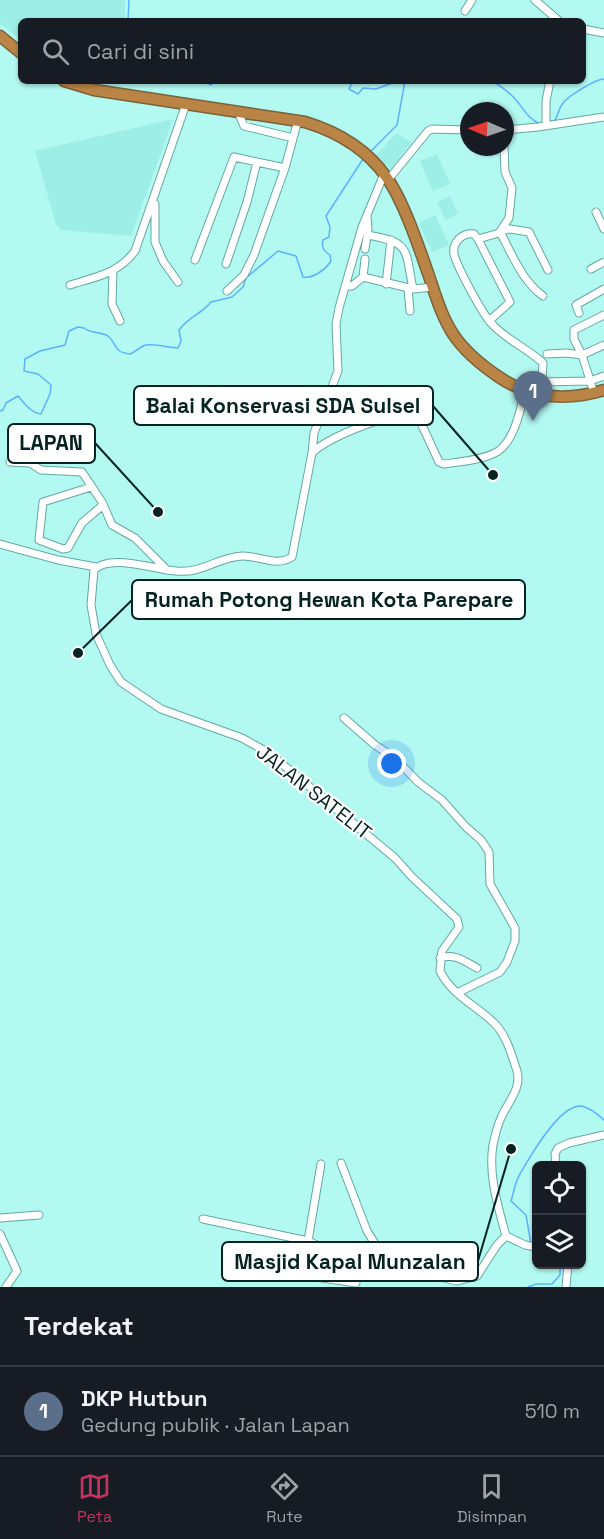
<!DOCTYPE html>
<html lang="id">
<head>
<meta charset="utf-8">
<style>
	body { margin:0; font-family:"Space Grotesk",sans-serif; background:#242831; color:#f1f3f6 }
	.controls { position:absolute; right:18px; bottom:18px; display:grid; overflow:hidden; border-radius:9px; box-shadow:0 2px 4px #0004 }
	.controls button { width:54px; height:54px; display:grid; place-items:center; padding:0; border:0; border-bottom:2px solid #363941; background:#171b24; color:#f1f3f6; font:30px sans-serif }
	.compass { position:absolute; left:460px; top:102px; width:54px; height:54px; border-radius:50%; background:#171b24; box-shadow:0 2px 4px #0004; rotate:272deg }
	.you { position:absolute; left:392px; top:764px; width:21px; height:21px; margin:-15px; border:4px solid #fff; border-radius:50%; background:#1a73e8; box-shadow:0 0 0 9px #1a73e833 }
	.badge { display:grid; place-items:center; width:39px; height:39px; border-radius:50%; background:#c2335d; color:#fff; font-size:20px; font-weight:700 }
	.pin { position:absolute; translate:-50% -50px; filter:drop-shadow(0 2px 3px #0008) }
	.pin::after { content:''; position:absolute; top:32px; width:21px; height:18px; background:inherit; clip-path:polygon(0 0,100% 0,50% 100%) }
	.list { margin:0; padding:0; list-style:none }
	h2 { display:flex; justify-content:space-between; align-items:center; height:78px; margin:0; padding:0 24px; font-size:26px }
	h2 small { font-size:20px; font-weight:400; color:#9ea1a6 }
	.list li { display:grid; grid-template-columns:39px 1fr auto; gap:18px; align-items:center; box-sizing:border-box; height:90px; padding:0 24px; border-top:2px solid #363941 }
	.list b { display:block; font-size:22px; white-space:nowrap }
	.list p { margin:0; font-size:20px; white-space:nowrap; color:#9ea1a6 }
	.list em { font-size:20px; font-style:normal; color:#9ea1a6 }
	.icon { flex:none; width:33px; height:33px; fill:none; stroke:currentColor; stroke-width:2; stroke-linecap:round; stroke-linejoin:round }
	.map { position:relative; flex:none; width:604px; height:1287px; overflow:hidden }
	.search { position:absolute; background:#171b24; box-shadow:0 2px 4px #0004; left:18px; right:18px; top:18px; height:66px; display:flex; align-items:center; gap:15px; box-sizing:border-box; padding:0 21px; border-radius:9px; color:#9ea1a6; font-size:22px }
	.sheet { height:168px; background:#171b24 }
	nav { display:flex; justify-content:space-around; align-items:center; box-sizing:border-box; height:84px; border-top:2px solid #363941; background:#171b24; font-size:16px; color:#9ea1a6 }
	nav a { display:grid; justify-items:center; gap:3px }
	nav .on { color:#c2335d }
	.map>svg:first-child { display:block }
	.built { fill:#9ceee6 }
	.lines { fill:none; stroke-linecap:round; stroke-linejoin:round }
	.stream { stroke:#5db1fd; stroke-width:1.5 }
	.minor-casing { stroke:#63a8a2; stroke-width:9 }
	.highway-casing { stroke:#7a6239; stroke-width:13 }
	.minor { stroke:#fff; stroke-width:7 }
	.highway { stroke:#b98446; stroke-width:10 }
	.labels { text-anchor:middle; stroke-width:4.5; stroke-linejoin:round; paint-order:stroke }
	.street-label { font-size:20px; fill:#052321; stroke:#fff }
	.leader { fill:none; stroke:#052321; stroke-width:2 }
	.callout-dot { fill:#052321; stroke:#fff; stroke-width:2 }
	.callout { fill:#fff; stroke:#052321; stroke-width:2 }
	.callout-label { font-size:21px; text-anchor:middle; font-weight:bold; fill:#052321 }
</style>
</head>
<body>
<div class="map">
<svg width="604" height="1287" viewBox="0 0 604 1287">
	<rect width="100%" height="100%" fill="#b2f9f2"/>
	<path class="built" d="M0,0H125V21H21V40L0,23Z
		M173,119L131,236L61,230L56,224L35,151Z
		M396,133L411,142L391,169L376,156Z
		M437,154L450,184L433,191L420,161Z
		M450,196L458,214L446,220L437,202Z
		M435,215L449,245L432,252L419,223Z"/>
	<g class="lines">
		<path class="stream" d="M128,21L129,0
			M98,81H103
			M204,81L211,85L214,81
			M331,81H334
			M353,81L349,89L358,94L363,88L376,89L398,81
			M492,81C501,86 509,92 516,100C524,109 528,119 540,124
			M555,120C558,115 559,108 563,103C568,96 596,79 604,79
			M370,152L397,125L405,81
			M0,411L3,410L6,403L18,396C24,403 31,413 41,414L50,394L51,385L38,374L24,371L25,359L40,351L65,345L69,331L78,327L84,328C91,334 100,331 108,336C118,344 112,352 130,354C135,352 139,348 143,346C151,342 167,348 178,348L181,341L179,330C188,317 203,313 211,302L232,297L243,287L246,278L278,251L296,256L303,277C313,279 326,269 331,261L330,255C324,251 321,248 323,240L329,237L330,227L326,216L363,159
			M531,1244L526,1215L511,1201C514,1192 515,1182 520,1174C529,1158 559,1106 580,1106C589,1107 597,1114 604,1120
			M533,1249L536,1256
			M528,1287L536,1284H552L560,1275V1267L544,1264"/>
		<g class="minor-casing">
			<path id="minor" d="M535,0L559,21
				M465,11L472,0
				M583,29L604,33
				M238,112L244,126L293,138
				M546,126V101L550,81
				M505,130L538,127L604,117
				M384,174L362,227L339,308L336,324L338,371L314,433L312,453L292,557C276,567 260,556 243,556C220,556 203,574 176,571C156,570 110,553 94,570L91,605L96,634L110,665L121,682L161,709L242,738L269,753L395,858L412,877L457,919L459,927L442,951L440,971C452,996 478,1006 496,1025C507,1037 512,1056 517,1071C522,1089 507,1103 501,1118C497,1126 495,1136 493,1145C488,1175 498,1206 506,1236L525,1245L536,1247
				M388,180L428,131L432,129L469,130
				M155,204V242L163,261L178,282
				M596,212L604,229
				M501,231L510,229L529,232L548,270
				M500,232C512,254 522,281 543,296
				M367,235C411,242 405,249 413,289L433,287
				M478,239L499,233L509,218L512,188L505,172L504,147
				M365,249L368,230L367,216
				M195,260L234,157L285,168
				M226,264L247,202L257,162
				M591,269L604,262
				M113,271L112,304L120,321
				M363,277L413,289
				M386,284L391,240
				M70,285C95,277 118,274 135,251L186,104
				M345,286H352L363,277L365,259
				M408,289L410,311
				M227,291L244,275L254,255L285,168L298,120
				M579,313L576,305L604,289
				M489,321L510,302L478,239L474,234C463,232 452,242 454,254C457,267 482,313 491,323C506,340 527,348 543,363L541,395
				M547,354L566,353L582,355
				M582,355L574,339V330L604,315
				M542,382L590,381L604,376
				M594,393L582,355L604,345
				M312,453C327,438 376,419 397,416C406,415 412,417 420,421L439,462L444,464C459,462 492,459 502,448C516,434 520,410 525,392
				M10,462L30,463L41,470L82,472L102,502L112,525L135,538L167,570
				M91,487L43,502L39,540L63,549L68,548L82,523L103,505
				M0,544L58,560L96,567
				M344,718L375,745L395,758L418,782L442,800L466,827L481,840L489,852L490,884L515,928V941L507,962L500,972L457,993
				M440,958C455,953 464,961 477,968
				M341,1163L367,1231L387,1263L456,1281L477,1276L497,1245L506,1236
				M556,1166L555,1154L558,1148L569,1143L604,1135
				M0,1218L39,1215
				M203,1219L308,1241L370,1269L387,1263
				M0,1234L17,1271L6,1287
				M308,1241L321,1164
				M289,1260L363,1276
				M316,1277L356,1283
				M566,1287L568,1264"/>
		</g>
		<g class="highway-casing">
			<path id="highway" d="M0,36L21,53
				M64,81L94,90L305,122C338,132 367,149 387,178C404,202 420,250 430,279C436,297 442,317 453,334C465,352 481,365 499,377C531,399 568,401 604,390"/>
		</g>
		<use href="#minor" class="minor"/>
		<use href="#highway" class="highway"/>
	</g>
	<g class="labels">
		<g class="street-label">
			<text transform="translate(314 792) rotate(38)" y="7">JALAN SATELIT</text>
		</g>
	</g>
	<path class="leader" d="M493 475L433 406M158 512L95 443M78 653L132 600M511 1149L478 1261"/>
	<g class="callout-dot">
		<circle cx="493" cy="475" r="6"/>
		<circle cx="158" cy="512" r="6"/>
		<circle cx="78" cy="653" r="6"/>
		<circle cx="511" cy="1149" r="6"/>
	</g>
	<g class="callout">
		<rect x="134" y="386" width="299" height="39" rx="6"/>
		<rect x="8" y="424" width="87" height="39" rx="6"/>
		<rect x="132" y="580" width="393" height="39" rx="6"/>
		<rect x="222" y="1242" width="256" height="39" rx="6"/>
	</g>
	<g class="callout-label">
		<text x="283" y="413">Balai Konservasi SDA Sulsel</text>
		<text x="51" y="450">LAPAN</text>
		<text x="329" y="607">Rumah Potong Hewan Kota Parepare</text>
		<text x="350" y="1269">Masjid Kapal Munzalan</text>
	</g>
</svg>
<div class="controls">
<button><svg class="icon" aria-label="locate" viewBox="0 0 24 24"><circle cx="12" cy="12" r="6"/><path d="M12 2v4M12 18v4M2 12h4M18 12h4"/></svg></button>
<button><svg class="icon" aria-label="layers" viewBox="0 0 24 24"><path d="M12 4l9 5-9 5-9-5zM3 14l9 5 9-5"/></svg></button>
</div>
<svg class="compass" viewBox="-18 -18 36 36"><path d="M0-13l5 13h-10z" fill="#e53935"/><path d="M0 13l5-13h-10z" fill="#9ea1a6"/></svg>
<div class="you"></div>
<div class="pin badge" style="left:533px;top:421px;background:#5c6f8a">1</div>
<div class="search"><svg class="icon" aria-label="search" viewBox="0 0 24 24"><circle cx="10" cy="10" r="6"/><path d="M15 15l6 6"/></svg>Cari di sini</div>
</div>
<section class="sheet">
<h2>Terdekat<small></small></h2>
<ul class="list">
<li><span class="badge" style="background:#5c6f8a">1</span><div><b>DKP Hutbun</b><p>Gedung publik · Jalan Lapan</p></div><em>510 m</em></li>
</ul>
</section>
<nav>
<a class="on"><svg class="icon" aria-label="map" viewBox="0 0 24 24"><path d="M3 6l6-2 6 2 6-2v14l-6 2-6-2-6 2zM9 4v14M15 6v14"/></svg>Peta</a>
<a><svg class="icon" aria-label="directions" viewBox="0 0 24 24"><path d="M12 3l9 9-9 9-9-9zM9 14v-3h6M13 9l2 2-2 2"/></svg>Rute</a>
<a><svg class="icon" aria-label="saved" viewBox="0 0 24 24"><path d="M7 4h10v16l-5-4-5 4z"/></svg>Disimpan</a>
</nav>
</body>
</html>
